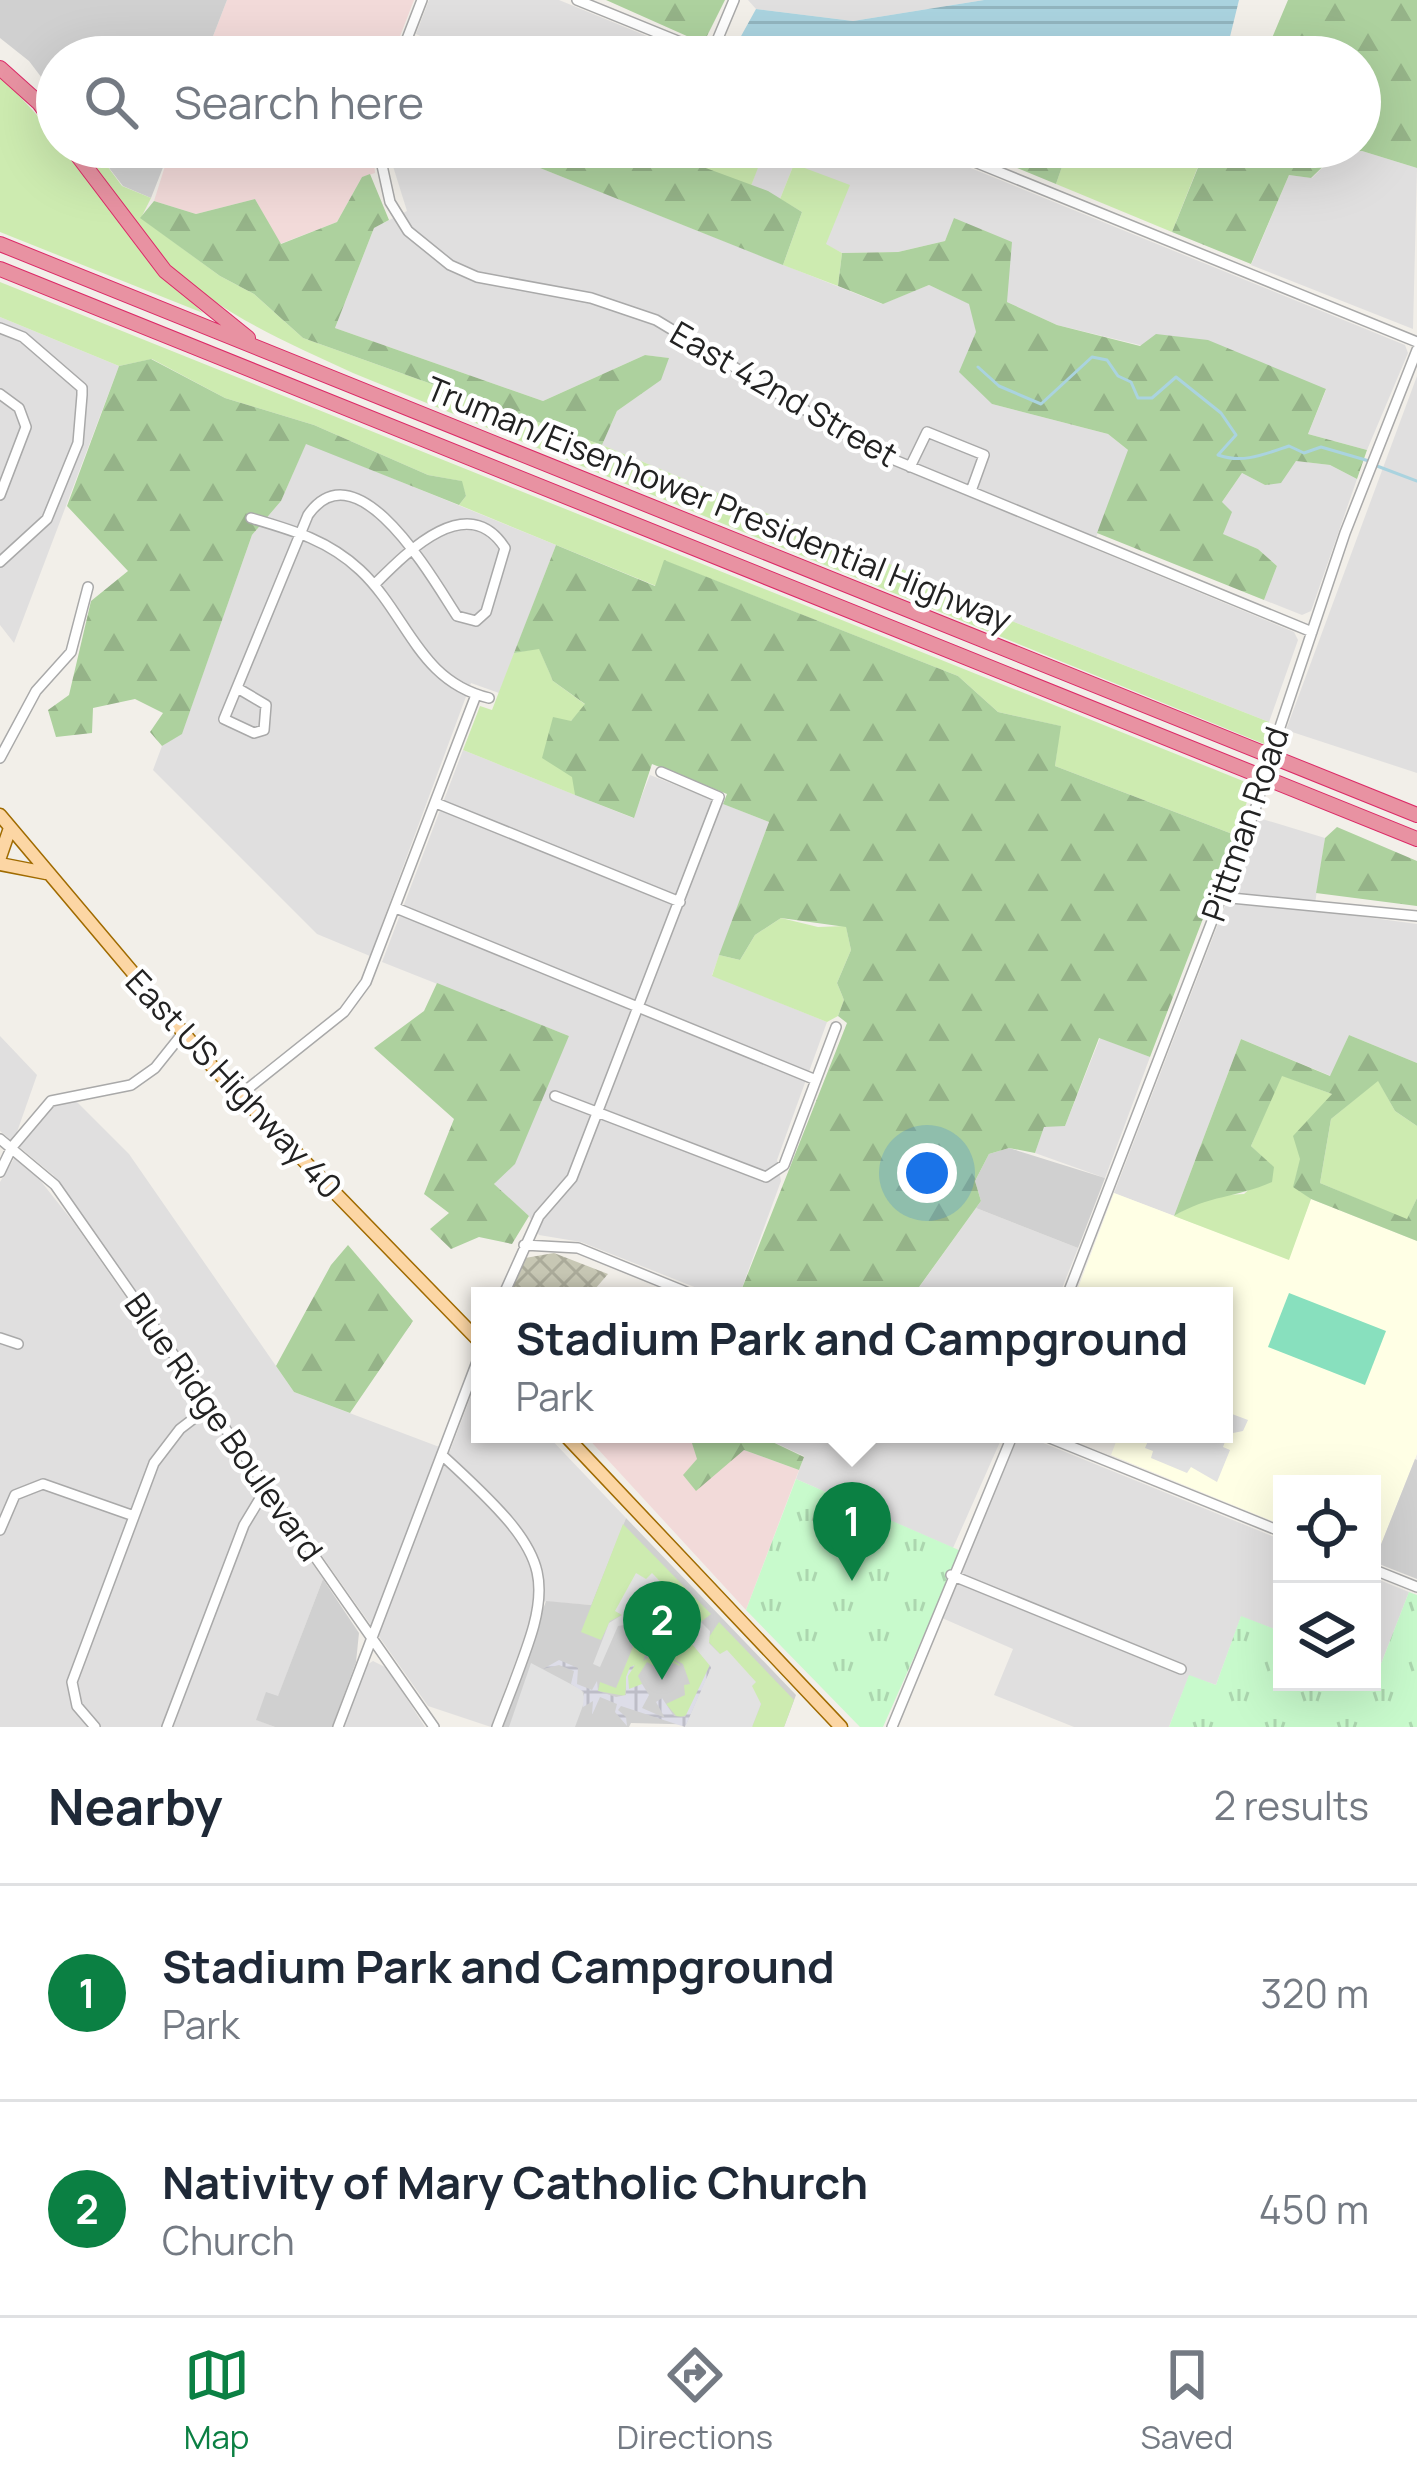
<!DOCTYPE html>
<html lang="en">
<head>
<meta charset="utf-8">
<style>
	body { margin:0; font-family:Manrope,sans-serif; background:#f6f6f7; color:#1f2937 }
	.controls { position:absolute; right:36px; bottom:36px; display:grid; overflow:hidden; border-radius:0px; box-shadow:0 12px 48px #0002 }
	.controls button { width:108px; height:108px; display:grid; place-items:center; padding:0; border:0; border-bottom:3px solid #e0e1e3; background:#fff; color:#1f2937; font:60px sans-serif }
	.you { position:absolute; left:927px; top:1173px; width:42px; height:42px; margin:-30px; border:9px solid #fff; border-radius:50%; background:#1a73e8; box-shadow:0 0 0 18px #1a73e833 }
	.badge { display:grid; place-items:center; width:78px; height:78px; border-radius:50%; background:#0b8043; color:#fff; font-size:39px; font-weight:700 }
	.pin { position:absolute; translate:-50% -99px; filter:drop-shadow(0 3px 6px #0008) }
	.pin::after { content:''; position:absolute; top:63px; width:42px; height:36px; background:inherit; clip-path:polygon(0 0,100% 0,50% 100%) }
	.popup { position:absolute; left:471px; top:1287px; width:762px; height:156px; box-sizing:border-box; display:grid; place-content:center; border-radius:0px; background:#fff; filter:drop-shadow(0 3px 9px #0005); font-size:39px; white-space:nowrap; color:#747a83 }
	.popup b { font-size:45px; color:#1f2937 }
	.popup::after { content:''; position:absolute; left:50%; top:100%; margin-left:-24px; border:24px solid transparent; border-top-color:#fff }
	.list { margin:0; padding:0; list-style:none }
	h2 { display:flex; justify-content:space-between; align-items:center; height:156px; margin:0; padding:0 48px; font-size:51px }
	h2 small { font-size:39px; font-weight:400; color:#747a83 }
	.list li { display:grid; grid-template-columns:78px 1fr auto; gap:36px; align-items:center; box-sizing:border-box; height:216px; padding:0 48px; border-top:3px solid #e0e1e3 }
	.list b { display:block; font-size:45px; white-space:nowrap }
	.list p { margin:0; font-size:39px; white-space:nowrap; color:#747a83 }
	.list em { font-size:39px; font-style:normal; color:#747a83 }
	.icon { flex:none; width:66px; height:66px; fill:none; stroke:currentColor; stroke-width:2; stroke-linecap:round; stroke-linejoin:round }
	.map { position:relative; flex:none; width:1417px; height:1727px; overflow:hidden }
	.search { position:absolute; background:#fff; box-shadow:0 12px 48px #0002; left:36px; right:36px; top:36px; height:132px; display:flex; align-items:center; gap:30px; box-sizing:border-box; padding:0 42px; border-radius:66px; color:#747a83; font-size:45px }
	.sheet { height:588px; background:#fff }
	nav { display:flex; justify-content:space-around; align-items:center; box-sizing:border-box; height:168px; border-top:3px solid #e0e1e3; background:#fff; font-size:33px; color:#747a83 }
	nav a { display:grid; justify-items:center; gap:6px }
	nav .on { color:#0b8043 }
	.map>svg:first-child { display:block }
	.residential { fill:#e0dfdf }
	.commercial { fill:#f2dad9 }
	.education { fill:#ffffe5 }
	.religious { fill:#d0d0d0 }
	.construction { fill:url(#construction-cross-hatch) }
	.grass { fill:#cdebb0 }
	.forest { fill:url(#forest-firs) }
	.park { fill:url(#park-tufts) }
	.pitch { fill:#88e0be }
	.parking { fill:#e2e2e2 }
	.plaza { fill:url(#plaza-grid) }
	.water { fill:url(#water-rules) }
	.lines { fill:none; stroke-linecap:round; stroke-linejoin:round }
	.stream { stroke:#aad3df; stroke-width:3 }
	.minor-casing { stroke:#a9a9a9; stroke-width:12 }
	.major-casing { stroke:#a06b00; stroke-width:15 }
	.highway-casing { stroke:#dc2a67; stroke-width:16 }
	.minor { stroke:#fff; stroke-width:9 }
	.major { stroke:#fcd6a4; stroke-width:12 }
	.highway { stroke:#e892a2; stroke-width:14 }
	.minor-bridge-casing { stroke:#a9a9a9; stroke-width:12; stroke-linecap:butt }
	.minor-bridge { stroke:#fff; stroke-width:9 }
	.labels { text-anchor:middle; stroke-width:9; stroke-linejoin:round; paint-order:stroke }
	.street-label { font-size:33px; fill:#222; stroke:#fff }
</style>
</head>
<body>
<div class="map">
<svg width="1417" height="1727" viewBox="0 0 1417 1727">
	<defs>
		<pattern id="construction-cross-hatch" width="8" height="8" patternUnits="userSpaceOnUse" patternTransform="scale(3)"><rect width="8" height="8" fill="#c7c7b4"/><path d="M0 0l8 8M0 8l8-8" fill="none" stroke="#abab9a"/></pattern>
		<pattern id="forest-firs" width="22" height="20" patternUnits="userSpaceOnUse" patternTransform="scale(3)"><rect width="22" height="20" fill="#add19e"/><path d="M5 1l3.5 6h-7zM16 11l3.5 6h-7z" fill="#95b388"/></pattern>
		<pattern id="park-tufts" width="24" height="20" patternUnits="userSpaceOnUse" patternTransform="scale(3)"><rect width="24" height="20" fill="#c8facc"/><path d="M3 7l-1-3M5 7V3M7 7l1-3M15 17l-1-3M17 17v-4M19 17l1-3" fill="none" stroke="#acd6af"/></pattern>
		<pattern id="plaza-grid" width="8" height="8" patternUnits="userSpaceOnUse" patternTransform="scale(3)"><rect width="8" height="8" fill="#dddde8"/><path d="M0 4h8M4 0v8" fill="none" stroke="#bdbdc7"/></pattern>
		<pattern id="water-rules" width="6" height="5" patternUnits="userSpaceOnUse" patternTransform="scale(3)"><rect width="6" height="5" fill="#aad3df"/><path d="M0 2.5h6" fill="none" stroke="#92b5bf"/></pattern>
	</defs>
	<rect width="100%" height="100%" fill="#f2efe9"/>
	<path class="residential" d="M429,0H559L698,57H464L416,34Z
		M748,0H984L853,21L756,9Z
		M387,147H487L882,304L929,285L970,304L992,404L1108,434L1129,451L1092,548L1294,632L1298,640L1269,722L945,595L926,579L602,445L617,411L660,380L668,358L645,355L543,401L335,328L374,228L407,211Z
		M729,147H919L1405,345L1408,353L1367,450L1308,434L1326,390L1057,325L1007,302L955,218L945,241L898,252L842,253L826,245L794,164L780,199L751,186L760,160Z
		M1362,151L1417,168L1413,329L1251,265L1289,175L1312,178L1338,152Z
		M0,317L119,366L14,643L0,625Z
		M1417,376V773L1286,730Z
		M306,443L556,545L499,693L471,683L370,956L317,934L153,770L162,746L182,733L252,535L281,501Z
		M1296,461L1330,465L1357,479L1311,611L1302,615L1264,600L1277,566L1258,549L1222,534V502L1242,473L1265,485Z
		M463,750L633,818L650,775L769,822L712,975L827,1022L777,1160L781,1181L739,1296H717L581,1242L539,1235L529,1216L494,1185L569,1036L382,962Z
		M1259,818L1325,838L1314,910L1417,924V1063L1349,1035L1331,1076L1241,1039L1174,1216L1114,1193Z
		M0,1036L37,1075L17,1132L27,1138L48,1109L73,1098L129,1154L294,1392L450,1451L480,1372V1434H546L626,1518L591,1605L538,1601L491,1727L428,1706L53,1175L0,1131Z
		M1100,1038L1150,1057L1105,1178L1035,1153L1044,1126H1065Z
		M15,1157L32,1170L74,1223L323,1579L278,1697L257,1720L275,1727H0V1182Z
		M976,1208L1078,1248L1059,1296H898L906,1287L920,1286Z
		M756,1434H1003V1435L953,1548L796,1479L804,1456Z
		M1026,1436L1282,1540V1632L1241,1617L1216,1685L1189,1676L1169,1727H1074L994,1695L1013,1649L942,1618L987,1503L1018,1439Z
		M1372,1577L1409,1592L1379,1669L1372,1667Z
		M373,1661L387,1668L425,1727H343L365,1666Z"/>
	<path class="commercial" d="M227,0H414L392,57H205Z
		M171,147H373L375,173L362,177L337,222L280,244L255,199L196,214L154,201Z
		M584,1434H695L691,1440L744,1450L799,1470L746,1610Z"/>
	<path class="education" d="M1114,1193L1288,1259L1311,1199L1417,1241V1454L1374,1562L1372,1484H1282V1525L1111,1455L1119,1434H1224V1296H1075Z"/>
	<path class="religious" d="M0,0H227L205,57H57V98L29,61L0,38Z
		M93,147H171L151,198L123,186Z
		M1009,1148L1105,1178L1078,1248L976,1208L981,1201L975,1181L989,1154Z
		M1415,1459L1417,1460V1579L1374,1562Z
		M626,1518L796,1695L784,1727L631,1723L629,1727H501L546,1601L591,1605Z
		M323,1579L359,1633L356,1662L332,1727H275L256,1720L266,1692L278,1696Z"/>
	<path class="construction" d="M554,1253L608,1274L589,1296H507L525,1258Z"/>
	<path class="grass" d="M0,75L47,126L57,147H63L147,260L203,313L0,232Z
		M79,147H93L122,186L151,198L141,218L220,276L254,294L303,338L602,445L926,579L945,595L1269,722L1264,744L353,373C289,343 222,316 170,265C135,230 108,186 79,147Z
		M649,147H729L761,160L751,186Z
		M1169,147H1182L1201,159L1172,232L1056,184L1067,151L1149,153Z
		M794,164L850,185L826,244L842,253L838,286L783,265L802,212L780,199Z
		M0,282L1253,785L1235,835L1055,766L1060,726L998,712L958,676L665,561L656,586L459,505L466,496L461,481L428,475L314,425L225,398L152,359L119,366L0,317Z
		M539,648L553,681L586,705L571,721L575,795L463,750L480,706L492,710L514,653Z
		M781,918L818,927L846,926L851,950L837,983L844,1000L838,1016L827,1022L712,976L719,955L740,960L755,935Z
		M1281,1075L1332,1094C1310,1123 1302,1151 1294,1186L1311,1199L1289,1260L1174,1216L1206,1196L1244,1194L1273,1167L1251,1146Z
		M1378,1080L1395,1111L1417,1126V1198L1407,1220L1320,1183L1331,1119Z
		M623,1524L711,1614L697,1625L672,1605L677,1598L652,1574L616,1610L622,1615L610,1621L601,1640L581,1632Z
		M672,1620L710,1665L687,1715L678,1718L666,1704L685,1695L684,1685L690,1684L683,1664L665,1654L679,1664L680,1666L660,1657L654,1666L647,1662L638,1676L642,1684L632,1691L626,1686L625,1696L598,1691L600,1682L616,1688L640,1630L651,1638L643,1661L657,1652L654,1634L665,1639Z
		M719,1622L794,1700L784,1727H752L761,1704L727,1651L720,1654L707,1640Z"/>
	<path class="forest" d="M606,0H725L707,36L698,41Z
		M1288,0H1417V168L1362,151L1338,152L1311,178L1289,175L1251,264L1172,232L1201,160L1182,147H1360V57H1264Z
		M487,147H649L768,191L802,212L783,265Z
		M966,147H1169L1149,153L1067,152L1056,184Z
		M370,174L389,220L374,228L335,328L543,401L645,355L669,358L661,380L617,411L602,445L303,338L254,294L220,276L140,218L154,201L196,214L255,199L281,244L337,222L362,177Z
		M954,218L1012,242L1007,302L1057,325L1140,346L1156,334L1208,340L1326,389L1308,434L1367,450L1357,479L1330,465L1296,461L1281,483L1265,485L1242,473L1222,502L1232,512L1223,534L1258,549L1277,566L1264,600L1097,533L1128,450L1108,434L992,404L959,372L976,332L969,304L929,285L883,304L838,286L842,253L898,252L945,241Z
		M151,359L225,398L314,425L428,475L462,481L466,496L459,505L306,444L281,501L252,535L182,734L162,746L150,732L163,713L135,699L93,708L92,733L56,737L48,710L69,695L91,601L128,571L67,506L119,366Z
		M556,545L655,586L664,560L958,676L998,712L1061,726L1055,766L1235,835L1150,1057L1099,1038L1065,1126L1044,1127L1035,1153L1009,1148L989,1154L975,1181L981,1201L919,1287H906L898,1296H739L847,1023L838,1016L844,1000L837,983L851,950L846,927L781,918L755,935L740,960L719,955L769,822L723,804L727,794L652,764L634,818L575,795L572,777L542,758L553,717L571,721L585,704L553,681L539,649L514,653Z
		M1337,827L1417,861V906L1316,893L1325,838Z
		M437,983L569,1036L515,1164L494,1184L529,1216L512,1244L479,1237L451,1249L430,1229L449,1213L424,1194L454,1119L374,1048L424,1011Z
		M1349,1035L1417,1063V1126L1395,1111L1378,1081L1331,1119L1320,1183L1407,1219L1417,1198V1241L1311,1199L1293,1187L1300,1159L1293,1136L1332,1094L1282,1076L1251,1146L1274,1167L1272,1182C1236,1198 1209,1195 1174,1216L1241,1039L1330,1076Z
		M348,1245L413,1321L350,1413L294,1392L276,1366L331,1265Z
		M695,1434H756L804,1457L799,1470L744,1450L696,1491L683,1475L697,1459L691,1440Z"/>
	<path class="park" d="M796,1479L961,1551L883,1727H860L746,1610Z
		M1409,1592L1417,1595V1727H1169L1189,1675L1216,1685L1241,1616L1282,1632V1682H1372V1667L1379,1669Z"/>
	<path class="pitch" d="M1289,1293L1386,1331L1365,1385L1268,1347Z"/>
	<path class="parking" d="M1224,1411L1248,1420L1243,1431L1228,1434L1223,1447L1230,1450L1217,1482L1191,1467L1187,1473L1151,1458L1153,1451L1145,1448L1151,1434H1224Z
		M636,1573L646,1579L652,1573L677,1599L672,1605L691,1624L701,1622L710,1631L709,1643L720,1654L727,1650L756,1682L752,1686L761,1704L752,1727H685L711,1667L673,1621L665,1619L670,1625L665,1639L650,1631L645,1624L653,1603L661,1605L647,1591L643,1594L649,1598L635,1623L618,1626L600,1667L593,1664L609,1623L622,1615L615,1611Z
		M531,1663L582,1690L585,1700L575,1727H509Z"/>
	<path class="plaza" d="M559,1660L578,1668L577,1684L592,1690L597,1681L598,1691L616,1697L626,1695V1677L630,1667L635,1665L628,1676L629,1689L642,1684L649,1695L642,1708L665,1718L656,1702L662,1698L674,1716L685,1717L710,1665L711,1668L685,1727L621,1706L618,1710L626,1717L627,1726L615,1712L617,1704L600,1697L592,1715L593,1701L583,1707L584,1692L571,1684L574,1671L559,1665L543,1669Z"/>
	<path class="water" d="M984,0H1239L1225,57H761L740,38L756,9L853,21Z"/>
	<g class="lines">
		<path class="stream" d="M978,367L999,386L1041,404L1092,357L1107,360L1118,376L1131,382L1138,398H1152L1176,377L1221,413L1236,435L1218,455C1243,464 1265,454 1289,446L1304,453L1321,447L1369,461
			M1377,466L1417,481"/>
		<g class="minor-casing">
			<path id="minor" d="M577,0L717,57
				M711,55L734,0
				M400,57L422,0
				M378,147L390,202L408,231L450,265L477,277L591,298L656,320L875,452L1312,632
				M938,147L1417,342
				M0,328L23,337L82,388V395L78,443L47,519L0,562
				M0,394L19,408L26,427L0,495
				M910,467L927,432L984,455L971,491
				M251,518C292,530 328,540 360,570C408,615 418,681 489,698
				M239,689L266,705L264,730L254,733L224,719L308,515C358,444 435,583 457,616L476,621L486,612L505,548C467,489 405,554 374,585
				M1278,733L1345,533L1417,350
				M0,758L36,691L71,652L88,587
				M436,803L680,902
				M1221,897L1417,916
				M396,908L816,1080
				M240,1095L344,1012L366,982L476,695
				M555,1096L766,1177L784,1165L836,1027
				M0,1139L55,1185L434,1727
				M0,1172L12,1147L51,1101L131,1085L155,1068L183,1033
				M524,1245L578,1248L696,1296
				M503,1296L539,1216L572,1178L719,797L661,772
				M1067,1296L1255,810
				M0,1338L18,1344
				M1040,1434L1282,1532
				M443,1456C568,1570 554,1578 497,1727
				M0,1530L15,1495L43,1484L134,1516
				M1372,1569L1417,1587
				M951,1575L1181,1669
				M95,1727L77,1706L72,1682L154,1463L180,1429L210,1406
				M167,1727L244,1525L267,1487
				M338,1727L480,1354
				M892,1727L1013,1434"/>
		</g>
		<g class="major-casing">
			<path id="major" d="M0,815L209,1063L480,1342
				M0,857L10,828
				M0,864L46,873
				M564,1434L841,1727"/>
		</g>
		<g class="highway-casing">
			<path id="highway" d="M0,68L39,103L57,128
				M71,147L165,271L248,338
				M0,244L1417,815
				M0,269L1417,839"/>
		</g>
		<use href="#minor" class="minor"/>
		<use href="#major" class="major"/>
		<use href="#highway" class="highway"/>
		<g class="minor-bridge-casing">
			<path id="minor-bridge" d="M1255,810L1278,733"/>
		</g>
		<use href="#minor-bridge" class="minor-bridge"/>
	</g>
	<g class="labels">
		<g class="street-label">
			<text transform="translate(784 394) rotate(30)" y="12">East 42nd Street</text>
			<text transform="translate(719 504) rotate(22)" y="12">Truman/Eisenhower Presidential Highway</text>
			<text transform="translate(1245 824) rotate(-71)" y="12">Pittman Road</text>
			<text transform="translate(234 1084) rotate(47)" y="12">East US Highway 40</text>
			<text transform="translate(224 1427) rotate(55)" y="12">Blue Ridge Boulevard</text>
		</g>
	</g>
</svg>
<div class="controls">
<button><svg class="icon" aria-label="locate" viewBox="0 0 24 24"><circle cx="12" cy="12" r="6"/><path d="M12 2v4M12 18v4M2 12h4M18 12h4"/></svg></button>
<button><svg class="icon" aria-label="layers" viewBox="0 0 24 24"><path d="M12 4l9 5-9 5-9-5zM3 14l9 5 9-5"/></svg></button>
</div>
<div class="you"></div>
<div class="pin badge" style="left:852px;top:1581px">1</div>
<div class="popup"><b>Stadium Park and Campground</b>Park</div>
<div class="pin badge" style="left:662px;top:1680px">2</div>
<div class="search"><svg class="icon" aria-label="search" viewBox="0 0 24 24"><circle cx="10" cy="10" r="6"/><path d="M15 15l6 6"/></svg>Search here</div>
</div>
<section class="sheet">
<h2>Nearby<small>2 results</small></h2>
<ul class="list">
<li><span class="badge">1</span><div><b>Stadium Park and Campground</b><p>Park</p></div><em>320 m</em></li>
<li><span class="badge">2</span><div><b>Nativity of Mary Catholic Church</b><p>Church</p></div><em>450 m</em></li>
</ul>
</section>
<nav>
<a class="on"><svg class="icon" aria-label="map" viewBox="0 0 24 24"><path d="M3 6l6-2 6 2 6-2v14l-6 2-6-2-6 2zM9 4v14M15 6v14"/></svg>Map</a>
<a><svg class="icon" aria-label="directions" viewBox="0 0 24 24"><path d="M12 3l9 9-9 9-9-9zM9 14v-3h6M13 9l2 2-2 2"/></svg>Directions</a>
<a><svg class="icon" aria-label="saved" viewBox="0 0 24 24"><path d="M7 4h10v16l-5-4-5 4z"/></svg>Saved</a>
</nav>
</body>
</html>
